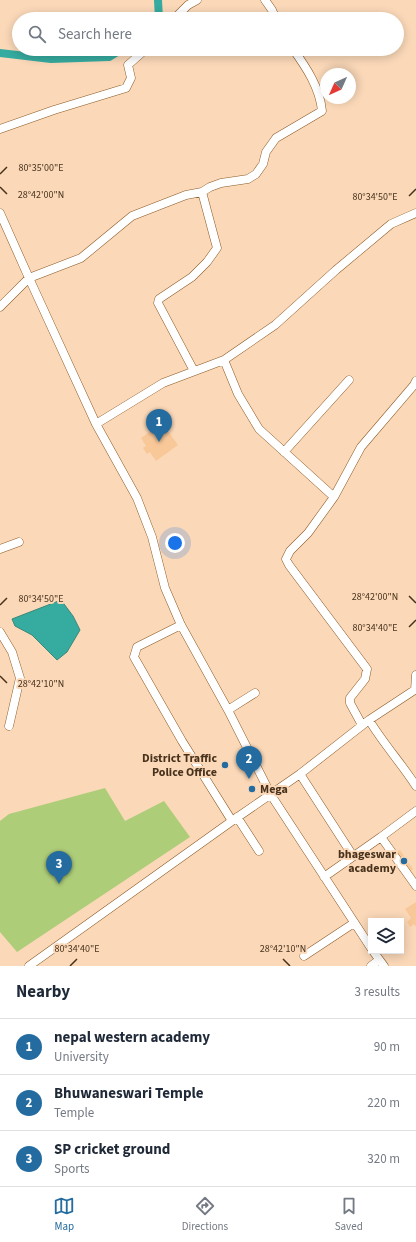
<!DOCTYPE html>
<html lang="en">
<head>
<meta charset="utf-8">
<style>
	body { margin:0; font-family:"Source Sans 3",sans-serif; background:#f2f2f3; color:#1f2937 }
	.controls { position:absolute; right:12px; bottom:12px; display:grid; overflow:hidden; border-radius:0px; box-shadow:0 2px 10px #0003 }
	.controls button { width:36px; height:36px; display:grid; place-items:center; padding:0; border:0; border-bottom:1px solid #e0e1e3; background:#fff; color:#1f2937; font:20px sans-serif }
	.compass { position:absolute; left:320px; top:68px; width:36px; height:36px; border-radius:50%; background:#fff; box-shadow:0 2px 10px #0003; rotate:225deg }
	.you { position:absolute; left:175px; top:543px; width:14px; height:14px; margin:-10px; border:3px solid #fff; border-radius:50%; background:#1a73e8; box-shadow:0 0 0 6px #1a73e833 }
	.badge { display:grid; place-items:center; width:26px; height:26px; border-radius:50%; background:#246b9f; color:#fff; font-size:13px; font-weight:700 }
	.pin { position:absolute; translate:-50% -33px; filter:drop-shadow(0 1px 2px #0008) }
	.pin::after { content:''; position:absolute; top:21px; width:14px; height:12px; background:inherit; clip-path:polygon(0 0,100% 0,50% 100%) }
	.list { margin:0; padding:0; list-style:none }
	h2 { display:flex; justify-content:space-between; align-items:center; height:52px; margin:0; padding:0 16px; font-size:17px }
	h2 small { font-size:13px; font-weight:400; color:#747a83 }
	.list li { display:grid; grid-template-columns:26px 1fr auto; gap:12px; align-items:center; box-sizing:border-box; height:56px; padding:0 16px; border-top:1px solid #e0e1e3 }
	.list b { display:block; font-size:15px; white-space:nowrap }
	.list p { margin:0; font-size:13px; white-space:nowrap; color:#747a83 }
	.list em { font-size:13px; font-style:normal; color:#747a83 }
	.icon { flex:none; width:22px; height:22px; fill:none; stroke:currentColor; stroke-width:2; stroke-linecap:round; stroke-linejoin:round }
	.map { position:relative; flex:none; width:416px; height:966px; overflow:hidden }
	.search { position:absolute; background:#fff; box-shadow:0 2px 10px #0003; left:12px; right:12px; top:12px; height:44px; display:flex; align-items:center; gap:10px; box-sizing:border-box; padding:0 14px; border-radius:22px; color:#747a83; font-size:15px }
	.sheet { height:220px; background:#fff }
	nav { display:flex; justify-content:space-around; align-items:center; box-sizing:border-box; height:56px; border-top:1px solid #e0e1e3; background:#fff; font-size:11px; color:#747a83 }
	nav a { display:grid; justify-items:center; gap:2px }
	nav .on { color:#246b9f }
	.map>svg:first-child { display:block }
	.built { fill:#f9c899 }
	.green { fill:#aecd78 }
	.water { fill:#36ab9f; stroke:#3b8778 }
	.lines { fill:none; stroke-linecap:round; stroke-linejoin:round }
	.canal { stroke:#36ab9f; stroke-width:8 }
	.minor-casing { stroke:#8c5a25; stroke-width:9 }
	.minor { stroke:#fff; stroke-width:8 }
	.ticks { fill:none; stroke:#48321c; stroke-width:1.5 }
	.poi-dot { fill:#246b9f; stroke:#fad8b8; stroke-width:1.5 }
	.labels { text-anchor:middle; stroke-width:4; stroke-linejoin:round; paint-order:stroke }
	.poi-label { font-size:12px; font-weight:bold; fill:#48321c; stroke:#fad8b8; text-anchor:end }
	.ticks-label { font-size:10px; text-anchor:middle; fill:#48321c; stroke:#fad8b8; stroke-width:4; stroke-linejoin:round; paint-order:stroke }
</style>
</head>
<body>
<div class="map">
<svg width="416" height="966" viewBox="0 0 416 966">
	<rect width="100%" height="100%" fill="#fad8b8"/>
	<path class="built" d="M162,423L178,445L156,461L150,452L147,454L143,448L146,446L141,438Z
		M400,850L413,869L409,873L396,852Z
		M416,902V927L414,924L410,927L407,922L411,918L405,909Z"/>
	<path class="green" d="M105,788L125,821L164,801L190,837L17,952L0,932V821L9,814Z"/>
	<path class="water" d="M61,600L73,616L80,630L67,652L57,660L32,635L15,626L12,619Z"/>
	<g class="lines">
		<path class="canal" d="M158,0L159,19
			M0,53L51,59L109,57L122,49"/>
		<g class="minor-casing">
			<path id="minor" d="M265,0L272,10L276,19
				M174,19L188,5L197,0
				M0,129L54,110L126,88L131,78L128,65L146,49
				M0,213L29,278L96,424L137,498L152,537L165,588L181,625L228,710L271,795L371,948
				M0,307L29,278L81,258L132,216L186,195L202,192L210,187L221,183L248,179L256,174L263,164L266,152L276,138L322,111C320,88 306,67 293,49
				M224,360L238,394L259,429L334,497
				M194,371L158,303L159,299L192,277L207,262L217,248L202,192
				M96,424L163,383L224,360L275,325L336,270L391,224L416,213
				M284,452L349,380
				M0,549L19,542
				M181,625L137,647L134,657L182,741L232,821
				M0,632L12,652L20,678L9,726
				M415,690L416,675
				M228,710L255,693
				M369,720C383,743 401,763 416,786
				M362,725L350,703V698L365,679L367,669L289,565L286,559L290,551L308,533L334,497L361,447L414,385L416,381
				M300,774L353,856
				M237,817L259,851
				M381,837L416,886
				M324,877L381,837L416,811
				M373,951L384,966
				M304,956L354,923
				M29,966L232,821L300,774L369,720L416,689
				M371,966L379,960"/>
		</g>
		<use href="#minor" class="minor"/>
	</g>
	<path class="ticks" d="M0,174L7,167M0,187L7,194M409,196L416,189M409,596L416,603M0,605L7,598M409,627L416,620M0,676L7,683M283,959L290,966M70,966L77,959"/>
	<g class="poi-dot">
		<circle cx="225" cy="765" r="4"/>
		<circle cx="252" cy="789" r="4"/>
		<circle cx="404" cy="861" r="4"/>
	</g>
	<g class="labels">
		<g class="poi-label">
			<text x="217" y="762">District Traffic<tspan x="217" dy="14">Police Office</tspan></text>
			<text x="260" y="793" text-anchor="start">Mega</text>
			<text x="396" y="858">bhageswar<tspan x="396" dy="14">academy</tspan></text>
		</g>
	</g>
	<g class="ticks-label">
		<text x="41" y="171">80°35'00"E</text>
		<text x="41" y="198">28°42'00"N</text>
		<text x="375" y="200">80°34'50"E</text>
		<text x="375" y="600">28°42'00"N</text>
		<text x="41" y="602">80°34'50"E</text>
		<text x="375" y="631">80°34'40"E</text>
		<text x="41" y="687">28°42'10"N</text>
		<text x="77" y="952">80°34'40"E</text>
		<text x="283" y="952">28°42'10"N</text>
	</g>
</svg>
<div class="controls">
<button><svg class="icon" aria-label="layers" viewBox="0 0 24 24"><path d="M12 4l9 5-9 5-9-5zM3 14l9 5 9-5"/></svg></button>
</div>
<svg class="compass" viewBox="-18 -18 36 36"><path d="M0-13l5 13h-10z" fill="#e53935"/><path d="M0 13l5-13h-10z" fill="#747a83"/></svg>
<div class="you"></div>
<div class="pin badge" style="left:159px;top:442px">1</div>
<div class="pin badge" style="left:249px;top:779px">2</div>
<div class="pin badge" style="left:59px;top:884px">3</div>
<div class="search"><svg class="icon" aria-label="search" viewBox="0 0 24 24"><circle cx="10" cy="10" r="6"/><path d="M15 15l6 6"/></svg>Search here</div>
</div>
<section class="sheet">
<h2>Nearby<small>3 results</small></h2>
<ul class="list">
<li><span class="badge">1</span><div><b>nepal western academy</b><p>University</p></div><em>90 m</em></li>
<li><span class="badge">2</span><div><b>Bhuwaneswari Temple</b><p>Temple</p></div><em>220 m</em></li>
<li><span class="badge">3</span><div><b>SP cricket ground</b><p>Sports</p></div><em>320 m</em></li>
</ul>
</section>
<nav>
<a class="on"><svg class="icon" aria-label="map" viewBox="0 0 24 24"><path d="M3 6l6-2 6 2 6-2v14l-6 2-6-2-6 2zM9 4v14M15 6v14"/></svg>Map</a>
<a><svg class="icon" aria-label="directions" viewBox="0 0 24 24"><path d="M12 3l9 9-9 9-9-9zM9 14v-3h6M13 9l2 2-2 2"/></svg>Directions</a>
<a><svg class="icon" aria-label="saved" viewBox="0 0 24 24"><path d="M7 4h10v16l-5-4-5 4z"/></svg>Saved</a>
</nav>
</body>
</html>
